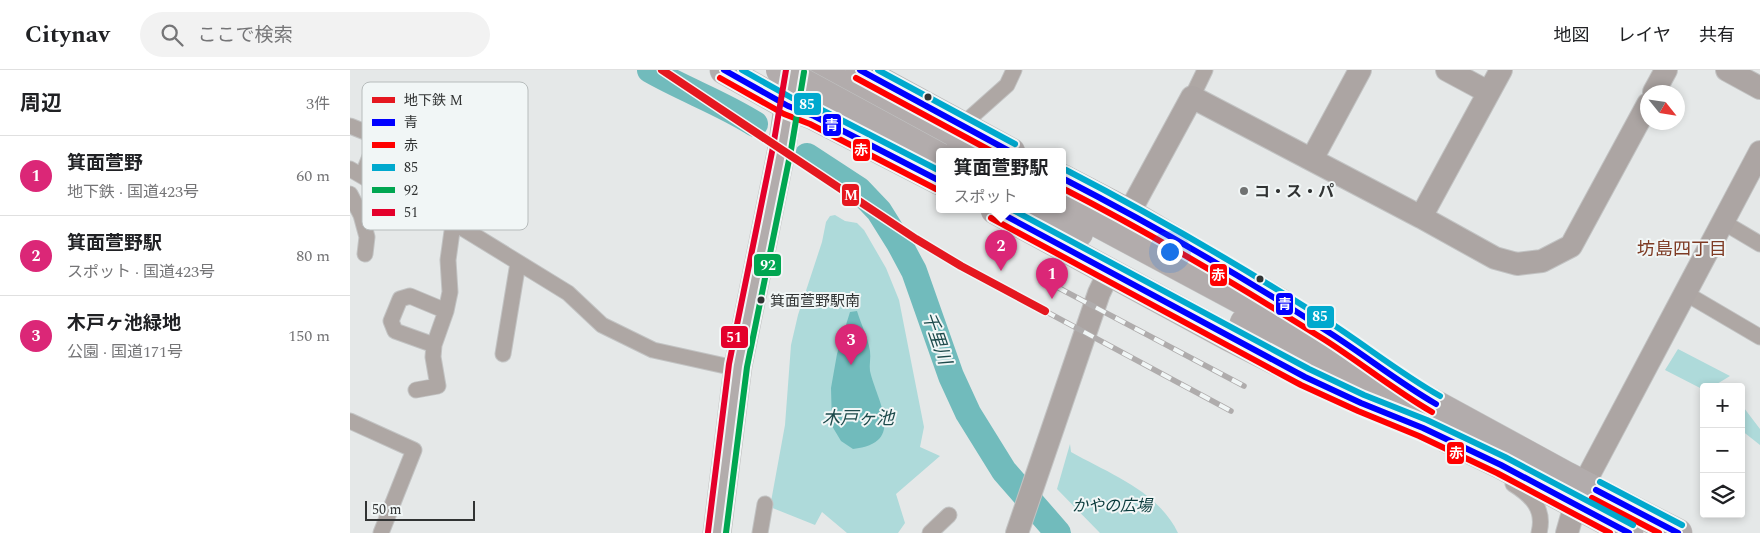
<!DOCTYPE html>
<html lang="ja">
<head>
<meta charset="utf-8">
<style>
	body { margin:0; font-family:Spectral,"Noto Sans JP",serif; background:#f2f2f2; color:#202124 }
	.controls { position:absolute; right:15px; bottom:15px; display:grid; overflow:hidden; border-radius:5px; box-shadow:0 2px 8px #0003 }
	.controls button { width:45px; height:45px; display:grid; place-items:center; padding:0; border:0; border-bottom:1px solid #e0e0e0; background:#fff; color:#202124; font:25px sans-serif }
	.compass { position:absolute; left:1290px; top:15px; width:45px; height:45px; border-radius:50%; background:#fff; box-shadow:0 2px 8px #0003; rotate:120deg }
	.scale { position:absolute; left:15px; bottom:12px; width:110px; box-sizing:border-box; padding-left:5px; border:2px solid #313333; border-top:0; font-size:14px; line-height:18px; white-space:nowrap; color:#313333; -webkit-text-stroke:4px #f1f6f6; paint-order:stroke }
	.you { position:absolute; left:819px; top:181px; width:18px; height:18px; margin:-12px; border:4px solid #fff; border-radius:50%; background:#1a73e8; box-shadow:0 0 0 8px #1a73e833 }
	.badge { display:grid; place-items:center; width:32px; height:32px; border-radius:50%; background:#db2777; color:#fff; font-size:16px; font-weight:700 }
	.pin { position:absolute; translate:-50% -41px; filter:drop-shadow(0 1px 2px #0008) }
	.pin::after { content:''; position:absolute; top:26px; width:18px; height:15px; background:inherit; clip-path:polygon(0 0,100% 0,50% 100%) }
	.popup { position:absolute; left:586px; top:78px; width:130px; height:65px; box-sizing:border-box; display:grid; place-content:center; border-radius:5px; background:#fff; filter:drop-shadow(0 1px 4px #0005); font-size:16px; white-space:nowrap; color:#757577 }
	.popup b { font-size:19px; color:#202124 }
	.popup::after { content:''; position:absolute; left:50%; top:100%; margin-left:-10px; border:10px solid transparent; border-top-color:#fff }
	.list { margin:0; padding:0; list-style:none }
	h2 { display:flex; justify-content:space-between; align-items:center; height:65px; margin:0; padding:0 20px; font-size:21px }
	h2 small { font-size:16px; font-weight:400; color:#757577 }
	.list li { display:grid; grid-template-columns:32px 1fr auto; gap:15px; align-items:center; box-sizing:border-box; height:80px; padding:0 20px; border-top:1px solid #e0e0e0 }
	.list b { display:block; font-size:19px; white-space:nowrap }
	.list p { margin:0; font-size:16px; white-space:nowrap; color:#757577 }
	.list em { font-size:16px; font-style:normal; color:#757577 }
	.icon { flex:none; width:28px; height:28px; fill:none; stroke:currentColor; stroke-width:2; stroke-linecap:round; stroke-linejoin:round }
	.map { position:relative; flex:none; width:1410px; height:463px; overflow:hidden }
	header { display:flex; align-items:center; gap:30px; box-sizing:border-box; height:70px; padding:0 25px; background:#fff; border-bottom:1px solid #e0e0e0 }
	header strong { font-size:24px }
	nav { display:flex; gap:28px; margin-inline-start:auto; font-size:18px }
	.search { width:350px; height:45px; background:#f2f2f2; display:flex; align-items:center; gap:12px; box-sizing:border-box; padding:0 18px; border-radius:28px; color:#757577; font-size:19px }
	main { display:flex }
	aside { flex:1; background:#fff }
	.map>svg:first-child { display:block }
	.green { fill:#aedada }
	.water { fill:#71bbbc }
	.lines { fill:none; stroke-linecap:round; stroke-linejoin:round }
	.river { stroke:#71bbbc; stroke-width:26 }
	.street-casing { stroke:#c2c3c3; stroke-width:17 }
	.secondary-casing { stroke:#c2c3c3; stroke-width:24 }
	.highway-casing { stroke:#c2c3c3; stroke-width:29 }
	.street { stroke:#aea7a4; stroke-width:15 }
	.secondary { stroke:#aca5a3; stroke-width:22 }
	.highway { stroke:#b2acac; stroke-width:28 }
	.rail-casing { stroke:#afacac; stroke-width:5.5 }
	.rail { stroke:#f1f6f6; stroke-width:4; stroke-dasharray:11; stroke-linecap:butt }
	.highway-bridge-casing { stroke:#c2c3c3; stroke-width:29; stroke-linecap:butt }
	.highway-bridge { stroke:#b2acac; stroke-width:28 }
	.bus-1-casing { stroke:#f1f6f6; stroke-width:10 }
	.bus-2-casing { stroke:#f1f6f6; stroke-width:10 }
	.bus-3-casing { stroke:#f1f6f6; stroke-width:10 }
	.bus-4-casing { stroke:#f1f6f6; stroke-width:10 }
	.bus-5-casing { stroke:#f1f6f6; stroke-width:10 }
	.bus-1 { stroke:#00f; stroke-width:6 }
	.bus-2 { stroke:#f00; stroke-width:6 }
	.bus-3 { stroke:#00a9ce; stroke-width:6 }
	.bus-4 { stroke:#00a651; stroke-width:6 }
	.bus-5 { stroke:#e4002b; stroke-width:6 }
	.metro-1-casing { stroke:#f1f6f6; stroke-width:11 }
	.metro-1 { stroke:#e5171f; stroke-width:8 }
	.bus-dot { fill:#313333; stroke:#f1f6f6; stroke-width:2 }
	.poi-dot { fill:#707272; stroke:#f1f6f6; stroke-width:2 }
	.labels { text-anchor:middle; stroke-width:4; stroke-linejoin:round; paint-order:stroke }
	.bus-label { font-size:15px; fill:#313333; stroke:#f1f6f6; text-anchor:start }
	.poi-label { font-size:16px; font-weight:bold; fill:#313333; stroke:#f1f6f6; text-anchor:start }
	.park-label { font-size:16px; font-style:italic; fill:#0a3b3c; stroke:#f1f6f6 }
	.neighbourhood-label { font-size:18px; fill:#7e3b24; stroke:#f1f6f6 }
	.water-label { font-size:18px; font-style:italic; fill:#1d4a4b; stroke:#f1f6f6 }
	.key { fill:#f1f6f6; stroke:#b7bcbc; stroke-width:1 }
	.key-label { font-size:14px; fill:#313333 }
	.line-badge { stroke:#f1f6f6; stroke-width:2 }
	.badge-label { font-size:14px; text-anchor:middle; font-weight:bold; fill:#fff }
</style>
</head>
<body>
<header>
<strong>Citynav</strong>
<div class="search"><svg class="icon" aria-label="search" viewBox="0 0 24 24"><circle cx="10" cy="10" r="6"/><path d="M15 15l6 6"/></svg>ここで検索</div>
<nav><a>地図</a><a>レイヤ</a><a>共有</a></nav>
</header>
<main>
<aside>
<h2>周辺<small>3件</small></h2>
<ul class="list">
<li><span class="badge">1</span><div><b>箕面萱野</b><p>地下鉄 · 国道423号</p></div><em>60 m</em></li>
<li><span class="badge">2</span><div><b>箕面萱野駅</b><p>スポット · 国道423号</p></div><em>80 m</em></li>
<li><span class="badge">3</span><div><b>木戸ヶ池緑地</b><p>公園 · 国道171号</p></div><em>150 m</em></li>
</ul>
</aside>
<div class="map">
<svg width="1410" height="463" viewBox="0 0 1410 463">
	<rect width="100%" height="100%" fill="#e5e8e8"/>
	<path class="green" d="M485,145L495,151L507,153L514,160L536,198L549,230L574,357L570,377L590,386L546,424L555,453L548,463H497L472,442L465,455L420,437L435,355L441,275L448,245L472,172L476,152L480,146Z
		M1328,279L1380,306L1362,317H1354V320L1315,300Z
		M1391,334L1410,359V375L1391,360Z
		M720,374L721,382C760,404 808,421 828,463H750L707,419Z"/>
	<path class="water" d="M507,241C511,254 518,268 520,281C521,288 519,295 520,301C527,332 557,373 503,379L491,371L482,356L481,318L487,284L500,242Z"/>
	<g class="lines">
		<path class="river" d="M300,0C335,20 372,33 405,54
			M457,86L509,120L529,141L549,173L564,201L601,306L618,343L654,401L708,463"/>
		<g class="street-casing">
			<path id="street" d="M842,27L855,0
				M0,56L86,90
				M611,56L657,15L664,0
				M0,99L72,141L109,156L218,223L252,255L303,280L380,297L388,296
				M12,106L28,67
				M0,124L11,145L17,167L15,184
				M1373,152L1410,174
				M1335,223L1410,267
				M84,275L45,261L41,251L50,229L60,226L96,241
				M153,284L168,193
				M66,320L88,316L83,287L84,275L96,241L100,222L98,190L103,154
				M0,351L64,380L31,463
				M1163,414C1182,426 1195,439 1189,463
				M410,463L415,434
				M580,463L599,445"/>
		</g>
		<g class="secondary-casing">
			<path id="secondary" d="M1097,0L1138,22
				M1377,0L1410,18
				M1304,22L1316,0
				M962,89L1010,0
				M779,143L842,27L1071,147L1145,188L1167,194L1192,191L1221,176L1298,34
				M1071,147L1151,0
				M667,463L749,223L759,202
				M1217,463L1225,435L1234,414L1410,82"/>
		</g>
		<g class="highway-casing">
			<path id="highway" d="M374,0L438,36L464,46L590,111
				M466,0L616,82
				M510,0L661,82
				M712,108L779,143L931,233
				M712,134L1065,323L1217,406L1328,463
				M645,140L877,266L932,294
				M686,140L729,163
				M894,253L1064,348L1097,369L1151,395L1279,463
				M367,463L388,296L432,78L438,36L445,0"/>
		</g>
		<use href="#street" class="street"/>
		<use href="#secondary" class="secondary"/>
		<use href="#highway" class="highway"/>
		<g class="rail-casing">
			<path id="rail" d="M707,217L894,316
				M695,241L881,341"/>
		</g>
		<use href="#rail" class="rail"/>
		<g class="highway-bridge-casing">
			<path id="highway-bridge" d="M430,0L590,87"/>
		</g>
		<use href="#highway-bridge" class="highway-bridge"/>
		<g class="bus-1-casing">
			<path id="bus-1" d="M374,0L438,36L464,46L590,111
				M510,0L661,82
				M712,108C801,154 888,204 972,258C1011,282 1046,311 1086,334
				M645,140L955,307L1011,333L1073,358L1151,395L1279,463
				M1246,420L1328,463"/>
		</g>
		<g class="bus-2-casing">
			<path id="bus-2" d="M370,8L434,44L460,54L586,119
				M506,8L643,82
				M712,118C802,164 889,216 975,270C1011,293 1044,320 1082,342
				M641,148L951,315L1008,341L1069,366L1147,403L1260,463
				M1242,428L1309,463"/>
		</g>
		<g class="bus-3-casing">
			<path id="bus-3" d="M392,0L442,28L468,38L590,101
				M528,0L665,74
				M716,100C805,146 892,197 976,250C1015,275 1051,304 1090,326
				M663,140L959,299L1014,325L1077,350L1155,387L1283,455
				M1250,412L1332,455"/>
		</g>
		<g class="bus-4-casing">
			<path id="bus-4" d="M376,463L397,297L441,80L454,2"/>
		</g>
		<g class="bus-5-casing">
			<path id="bus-5" d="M358,462L379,294L423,77L436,0"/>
		</g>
		<use href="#bus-1" class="bus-1"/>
		<use href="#bus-2" class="bus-2"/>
		<use href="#bus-3" class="bus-3"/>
		<use href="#bus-4" class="bus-4"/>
		<use href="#bus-5" class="bus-5"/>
		<g class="metro-1-casing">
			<path id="metro-1" d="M312,0L566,169L611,196L695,241"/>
		</g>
		<use href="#metro-1" class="metro-1"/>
	</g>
	<g class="bus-dot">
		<circle cx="578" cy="27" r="4.5"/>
		<circle cx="910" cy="209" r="4.5"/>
		<circle cx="411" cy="230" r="4.5"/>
	</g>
	<circle class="poi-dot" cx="894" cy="121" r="5"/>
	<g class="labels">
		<g class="bus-label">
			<text x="420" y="236">箕面萱野駅南</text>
		</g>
		<g class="poi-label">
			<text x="904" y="127">コ・ス・パ</text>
		</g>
		<g class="park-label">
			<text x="762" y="441">かやの広場</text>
		</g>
		<g class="neighbourhood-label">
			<text x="1332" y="185">坊島四丁目</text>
		</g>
		<g class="water-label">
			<text transform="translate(587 268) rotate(71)" y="6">千里川</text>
			<text x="508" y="354">木戸ヶ池</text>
		</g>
	</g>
	<rect x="12" y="12" width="166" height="148" rx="8" class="key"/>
	<rect x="22" y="27" width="23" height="6" fill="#e5171f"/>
	<rect x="22" y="49" width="23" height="7" fill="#00f"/>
	<rect x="22" y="72" width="23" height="6" fill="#f00"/>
	<rect x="22" y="94" width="23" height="7" fill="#00a9ce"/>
	<rect x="22" y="117" width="23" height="6" fill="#00a651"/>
	<rect x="22" y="139" width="23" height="7" fill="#e4002b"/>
	<g class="key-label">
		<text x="54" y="35">地下鉄 M</text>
		<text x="54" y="57">青</text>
		<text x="54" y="80">赤</text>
		<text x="54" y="102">85</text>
		<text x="54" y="125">92</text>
		<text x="54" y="147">51</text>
	</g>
	<g class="line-badge">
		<rect x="443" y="22" width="29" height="24" rx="5" fill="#00a9ce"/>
		<rect x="472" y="43" width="20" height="24" rx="5" fill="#00f"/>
		<rect x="502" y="68" width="19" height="24" rx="5" fill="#f00"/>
		<rect x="491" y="113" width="19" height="24" rx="5" fill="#e5171f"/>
		<rect x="403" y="183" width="29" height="24" rx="5" fill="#00a651"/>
		<rect x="859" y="193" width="19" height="24" rx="5" fill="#f00"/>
		<rect x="925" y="222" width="19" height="24" rx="5" fill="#00f"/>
		<rect x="956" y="235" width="29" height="24" rx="5" fill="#00a9ce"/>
		<rect x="370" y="255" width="29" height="24" rx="5" fill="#e4002b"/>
		<rect x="1096" y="371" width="19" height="24" rx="5" fill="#f00"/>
	</g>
	<g class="badge-label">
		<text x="457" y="39">85</text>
		<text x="482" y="60">青</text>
		<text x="511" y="85">赤</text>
		<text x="501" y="130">M</text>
		<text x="418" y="200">92</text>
		<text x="868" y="210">赤</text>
		<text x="935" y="239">青</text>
		<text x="970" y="251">85</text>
		<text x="384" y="272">51</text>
		<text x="1106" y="388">赤</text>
	</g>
</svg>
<div class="controls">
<button>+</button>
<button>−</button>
<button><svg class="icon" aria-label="layers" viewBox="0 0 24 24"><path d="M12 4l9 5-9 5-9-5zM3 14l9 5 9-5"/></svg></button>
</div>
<svg class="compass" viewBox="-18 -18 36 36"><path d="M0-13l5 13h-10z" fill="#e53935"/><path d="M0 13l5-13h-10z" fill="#757577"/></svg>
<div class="scale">50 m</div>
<div class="you"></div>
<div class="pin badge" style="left:702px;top:229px">1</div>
<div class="pin badge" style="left:651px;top:201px">2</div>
<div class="popup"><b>箕面萱野駅</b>スポット</div>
<div class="pin badge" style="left:501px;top:295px">3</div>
</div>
</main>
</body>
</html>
